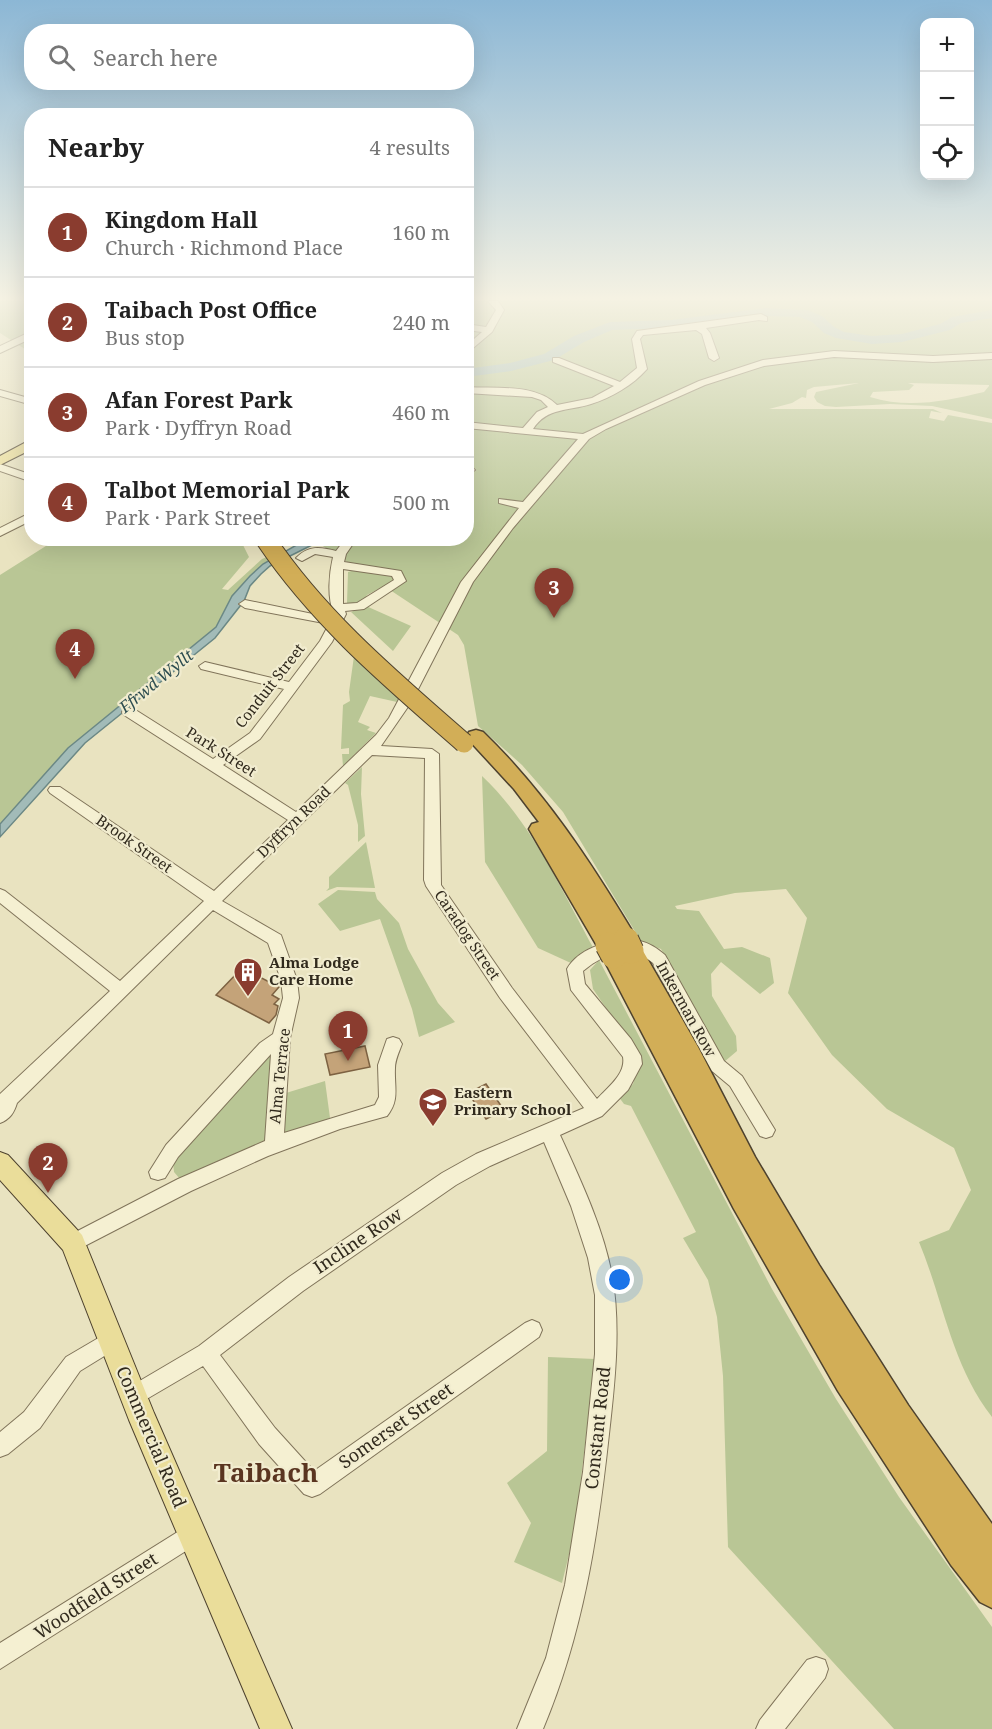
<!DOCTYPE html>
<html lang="en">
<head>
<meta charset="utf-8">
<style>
	body { margin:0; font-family:"Noto Serif",serif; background:#f6f6f6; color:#222 }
	.controls { position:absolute; right:18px; top:18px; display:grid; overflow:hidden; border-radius:12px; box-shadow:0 6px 24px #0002 }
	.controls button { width:54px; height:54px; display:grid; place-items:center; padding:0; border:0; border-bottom:2px solid #e0e0e0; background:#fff; color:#222; font:30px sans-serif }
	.you { position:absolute; left:620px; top:1280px; width:21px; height:21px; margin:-15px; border:4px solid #fff; border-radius:50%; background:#1a73e8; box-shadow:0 0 0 9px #1a73e833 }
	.badge { display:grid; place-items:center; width:39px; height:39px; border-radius:50%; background:#8a3c2f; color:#fff; font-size:20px; font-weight:700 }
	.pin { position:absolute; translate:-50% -50px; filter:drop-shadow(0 2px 3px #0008) }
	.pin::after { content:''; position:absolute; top:32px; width:21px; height:18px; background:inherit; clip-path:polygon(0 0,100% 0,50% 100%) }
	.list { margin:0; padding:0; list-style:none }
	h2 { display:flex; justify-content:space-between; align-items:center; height:78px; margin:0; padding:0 24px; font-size:26px }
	h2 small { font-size:20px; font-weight:400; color:#767676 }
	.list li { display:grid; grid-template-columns:39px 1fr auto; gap:18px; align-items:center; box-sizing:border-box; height:90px; padding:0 24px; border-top:2px solid #e0e0e0 }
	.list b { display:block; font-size:22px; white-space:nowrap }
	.list p { margin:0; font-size:20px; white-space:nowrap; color:#767676 }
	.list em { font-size:20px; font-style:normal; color:#767676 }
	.icon { flex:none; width:33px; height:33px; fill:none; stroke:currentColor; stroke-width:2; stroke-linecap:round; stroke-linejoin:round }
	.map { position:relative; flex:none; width:992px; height:1729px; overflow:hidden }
	.search { position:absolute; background:#fff; box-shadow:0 6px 24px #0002; left:24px; top:24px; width:450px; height:66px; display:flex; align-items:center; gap:15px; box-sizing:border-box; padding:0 21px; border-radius:24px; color:#767676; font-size:22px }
	.panel { position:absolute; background:#fff; box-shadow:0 6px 24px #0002; left:24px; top:108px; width:450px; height:438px; border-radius:24px }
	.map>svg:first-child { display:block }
	.green { fill:#b9c695; fill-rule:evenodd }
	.water { fill:#a2bbb8; stroke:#6b8885; stroke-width:1.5 }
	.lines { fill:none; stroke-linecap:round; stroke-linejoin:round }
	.river { fill:#a2bbb8; fill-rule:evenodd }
	.building { fill:#c4a379; stroke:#7d6242; stroke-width:1.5 }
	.minor-casing { stroke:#80745a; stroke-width:2 }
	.major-casing { stroke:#4e422e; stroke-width:2 }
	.highway-casing { stroke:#4e422e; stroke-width:3 }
	.minor { fill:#f5f0d2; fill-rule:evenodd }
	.major { fill:#eadd9a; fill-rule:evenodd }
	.highway { fill:#d2ae57; fill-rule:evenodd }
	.highway-bridge-far1-casing { stroke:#4e422e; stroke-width:21; stroke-linecap:butt }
	.highway-bridge-casing { stroke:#4e422e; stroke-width:27; stroke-linecap:butt }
	.highway-bridge-far1 { stroke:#d2ae57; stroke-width:19 }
	.highway-bridge { stroke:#d2ae57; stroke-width:25 }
	.labels { text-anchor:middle; stroke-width:4.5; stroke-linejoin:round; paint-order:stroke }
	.street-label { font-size:15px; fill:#312a1d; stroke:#f1eccf }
	.poi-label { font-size:15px; font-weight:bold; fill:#312a1d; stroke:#f1eccf; text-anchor:start }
	.water-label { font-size:16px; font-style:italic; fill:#2d4d50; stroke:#f1eccf }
	.near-street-label { font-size:18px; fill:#312a1d; stroke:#f1eccf }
	.near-district-label { font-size:26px; font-weight:bold; fill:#5a3520; stroke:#f1eccf }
</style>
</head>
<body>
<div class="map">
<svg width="992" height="1729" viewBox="0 0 992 1729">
	<rect width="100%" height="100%" fill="#e9e3c0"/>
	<path class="green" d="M0,301H31V353L0,333Z
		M467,301H992V419L932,406L890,404L836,407L825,406L817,402L814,397L816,392L859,383L814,387L807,390L806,398L802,397L792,403L769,409H933L942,413L931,411L929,418L944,421L948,415L992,423V1417C951,1364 944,1302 919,1242L949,1230L971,1190L954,1148L887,1109L832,1055L788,993L807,918L786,889L735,893L675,906L677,909L699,911L724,949L742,947L770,958L774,983L760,994L721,962L711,974L712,996L736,1036L737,1051L724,1062L661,949L642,943L563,812L522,765L478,726L464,645L458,635L384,586L367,595L364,600L354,604L347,603L348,572L358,569L312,539L466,538ZM908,383L989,385V386L984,392C946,401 908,409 870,397L873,392L909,390L914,385Z
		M219,538L243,545L249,557L222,589L228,590L262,559L267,557L268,561L250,576L232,596L216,627L68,748L0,824V575L57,539Z
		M366,606L411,626L393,651L351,612Z
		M354,656L400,697L397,702L370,696L358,722L370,727L367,730L376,733L343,766L342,754H349V748L341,749L343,705L350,701L349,692Z
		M362,767L361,794L365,836L358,842V825L348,785L345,783Z
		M482,776C532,823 561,889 594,949L584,952L573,964L538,948L485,862Z
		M366,842L375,888L337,887L326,891L329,888V877Z
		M338,890L375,892L377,899L399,923L408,949L438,1003L455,1022L419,1037L412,1009L380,919L340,931L318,904Z
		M599,960L772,1289L836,1399L899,1497L992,1627V1729H894L728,1547L723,1376L717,1317L708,1280L683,1238L696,1232L631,1106L624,1104L618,1096L633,1084L640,1058L593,989L590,970Z
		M272,1052L267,1144L180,1179L174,1172L173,1162Z
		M325,1081L330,1118L282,1137L286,1093Z
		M548,1357L595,1359L575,1530L562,1583L514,1562L531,1523L507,1483L547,1451Z"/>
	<path class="water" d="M307,539H324L270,566L261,574L250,586L244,601L215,638L85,743L0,837V824L68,748L216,627L232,596L250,576L263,564Z"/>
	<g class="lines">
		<path class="river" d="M765,308L807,310L822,316L834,327L844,332L872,336L902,334L940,324L952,317L992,310V318L961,323L950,330L902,342L872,344L836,338L824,333L812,322L800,317L765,316L671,328L612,330L584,342L554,360L511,371L466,377V369L510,363L544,354L574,336L610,322L671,320Z"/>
	</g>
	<path class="building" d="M242,968L279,987L272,995L279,999L274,1004L278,1006L276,1015L269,1023L216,995Z
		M365,1046L370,1067L330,1075L325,1054Z
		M486,1084L504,1110L486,1119L468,1093Z"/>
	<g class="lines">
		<g class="minor-casing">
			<path id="minor" d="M488,301H498L504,310L492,332L466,354V346L482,332L466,330V324L486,327L496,310Z
				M761,314L767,317V321L759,320L706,328L710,333L719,358L714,361L709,358L702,334L696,330L643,335L640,339L647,369C633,385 611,398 591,404C570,411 547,407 533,429L583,434L699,381L763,360L834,351L933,356L992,353V359L933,362L834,357L764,366L705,385L606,429L589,439L513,528L473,582L412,701L381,746L432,749L439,754L441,885L512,988L597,1099C608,1087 626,1074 623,1057L571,990L567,969C579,947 617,936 640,941C649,943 657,948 665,955L724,1061L742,1076L775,1130L772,1136L766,1138L760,1136L730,1086L712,1071L653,963C631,944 604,953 583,971L585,984L631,1039L641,1056L642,1064L628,1090L602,1116L560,1135C580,1179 603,1227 612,1275C621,1327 615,1381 609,1434C598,1536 583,1634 543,1729H517L546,1658L565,1585L583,1472L595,1354V1295L588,1258L571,1206L544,1142L490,1166L456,1185L303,1291L220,1355L275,1428L314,1471L525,1323L532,1320L539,1323L542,1330L539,1337L320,1494L312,1497L304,1494L259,1444L203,1366L133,1407L126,1403L122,1396L126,1389L199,1346L289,1277L442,1173L476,1154L584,1108L500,998L426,886L424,880L425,758L372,755L222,901L281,935L297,980L299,998L290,1038L284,1133L375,1105L379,1097L378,1065L387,1039L393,1037L399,1039L402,1044C399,1052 395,1060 395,1068C394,1087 400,1100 387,1116L340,1129L268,1156L191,1191L73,1252L66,1249L63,1243L66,1237L178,1179L265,1141L271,1054L178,1157L165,1178L158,1180L151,1178L149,1172L166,1145L260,1043L273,1034L283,998L281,980L268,943L213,910L17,1103C14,1113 10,1119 0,1123V1094L110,991L0,903V889L5,891L120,981L204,901L50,793L48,790L50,787H60L214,891L288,820L124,715L122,712L124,709H134L213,759L250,733L284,689L201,669L199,666L205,662L289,682L320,641L329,624L245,608L239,604L245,600L332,618L334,614C327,598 329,574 333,557L315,554L302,561L296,558C308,545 321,547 336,551L346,538H357L346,554L344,562L401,571L406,581L364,609L345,611L346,614L332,642L260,739L223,765L296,812L376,735L389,718L461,582L519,508L499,503V499L523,502L578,439L466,428V422L523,428L537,412L548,407L541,400L532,397L466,393V387C496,389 535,383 557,405L592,398L614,386L553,362V358H559L620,382L637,368L632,339L637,331ZM343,569L392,576L394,580L357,603L343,604Z
				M32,331V338L0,353V346Z
				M0,390L32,399V405L0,396Z
				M466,462L475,470L466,476Z
				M0,464L32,475V482L0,471Z
				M32,512V520L0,536V528Z
				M235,538H253L254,540L248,543Z
				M112,1330L119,1333L122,1340L119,1347L80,1371L40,1428L8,1454L0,1457V1432L24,1412L66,1357Z
				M192,1523L200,1526L203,1534L200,1542L0,1669V1643Z
				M816,1657L825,1660L828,1669L825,1678L785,1729H756L760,1720L807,1660Z"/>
		</g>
		<g class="major-casing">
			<path id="major" d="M32,439V449L0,465V456Z
				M0,1152L8,1155L82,1235L154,1413L292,1729H260L129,1420L63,1250L0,1180Z"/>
		</g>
		<g class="highway-casing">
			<path id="highway" d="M476,730L483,732C545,792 590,861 634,934L638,940L636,943L639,944L698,1047L755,1157L819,1265L908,1405L992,1524V1608L980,1602L951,1565L838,1391L734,1209L602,956L604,953L600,951L529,829L532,824L539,822L514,789L466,737L469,732Z"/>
		</g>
		<use href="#minor" class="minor"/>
		<use href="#major" class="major"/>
		<use href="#highway" class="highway"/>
		<g class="highway-bridge-far1-casing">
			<path id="highway-bridge-far1" d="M266,540C320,620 392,680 464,743"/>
		</g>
		<g class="highway-bridge-casing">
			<path id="highway-bridge" d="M626,940L631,951
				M608,945L614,956"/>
		</g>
		<use href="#highway-bridge-far1" class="highway-bridge-far1"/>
		<use href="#highway-bridge" class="highway-bridge"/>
	</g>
	<linearGradient id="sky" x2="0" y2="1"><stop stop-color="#8cb7d5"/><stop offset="0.55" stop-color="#f5f2e3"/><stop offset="1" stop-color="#f5f2e3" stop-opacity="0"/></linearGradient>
	<rect width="992" height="543" fill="url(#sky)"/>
	<defs>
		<g id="building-pin" transform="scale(1.5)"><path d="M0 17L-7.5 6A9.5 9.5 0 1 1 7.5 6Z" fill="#8a3c2f" stroke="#f1eccf"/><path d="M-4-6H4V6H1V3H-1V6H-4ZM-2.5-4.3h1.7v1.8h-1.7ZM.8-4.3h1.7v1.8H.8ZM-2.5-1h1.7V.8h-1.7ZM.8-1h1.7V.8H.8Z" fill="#fff"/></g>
		<g id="school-pin" transform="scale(1.5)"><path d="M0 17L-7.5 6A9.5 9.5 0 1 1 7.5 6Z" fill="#8a3c2f" stroke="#f1eccf"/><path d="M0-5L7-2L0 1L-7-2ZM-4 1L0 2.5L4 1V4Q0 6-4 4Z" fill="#fff"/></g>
	</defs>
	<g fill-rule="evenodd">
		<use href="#building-pin" x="248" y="972"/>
		<use href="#school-pin" x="433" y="1102"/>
	</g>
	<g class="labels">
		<g class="street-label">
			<text transform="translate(270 686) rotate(-52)" y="5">Conduit Street</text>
			<text transform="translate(221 752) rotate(32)" y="5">Park Street</text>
			<text transform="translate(294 822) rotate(-44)" y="5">Dyffryn Road</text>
			<text transform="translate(134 844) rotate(35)" y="5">Brook Street</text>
			<text transform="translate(467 935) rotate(56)" y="5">Caradog Street</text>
			<text transform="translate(686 1009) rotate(61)" y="5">Inkerman Row</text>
			<text transform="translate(280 1076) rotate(-84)" y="5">Alma Terrace</text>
		</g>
		<g class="poi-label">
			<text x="269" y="968">Alma Lodge<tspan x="269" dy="17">Care Home</tspan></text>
			<text x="454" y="1098">Eastern<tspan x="454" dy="17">Primary School</tspan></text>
		</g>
		<g class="water-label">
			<text transform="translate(156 681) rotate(-39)" y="6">Ffrwd Wyllt</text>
		</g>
		<g class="near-street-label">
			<text transform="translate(358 1241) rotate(-34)" y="6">Incline Row</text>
			<text transform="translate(396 1426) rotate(-35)" y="6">Somerset Street</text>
			<text transform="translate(598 1428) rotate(-84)" y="6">Constant Road</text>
			<text transform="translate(151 1437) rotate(67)" y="6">Commercial Road</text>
			<text transform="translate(96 1596) rotate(-33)" y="6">Woodfield Street</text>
		</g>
		<g class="near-district-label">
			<text x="266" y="1482">Taibach</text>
		</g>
	</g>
</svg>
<div class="controls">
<button>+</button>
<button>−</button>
<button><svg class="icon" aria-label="locate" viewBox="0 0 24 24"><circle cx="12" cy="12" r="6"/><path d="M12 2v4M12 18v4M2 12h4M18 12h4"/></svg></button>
</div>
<div class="you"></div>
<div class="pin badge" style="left:348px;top:1061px">1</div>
<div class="pin badge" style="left:48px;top:1193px">2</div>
<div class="pin badge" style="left:554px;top:618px">3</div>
<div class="pin badge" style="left:75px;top:679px">4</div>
<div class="search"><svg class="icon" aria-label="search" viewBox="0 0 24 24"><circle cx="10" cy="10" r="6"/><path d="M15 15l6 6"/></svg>Search here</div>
<section class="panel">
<h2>Nearby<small>4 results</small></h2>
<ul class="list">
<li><span class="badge">1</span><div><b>Kingdom Hall</b><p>Church · Richmond Place</p></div><em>160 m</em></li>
<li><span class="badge">2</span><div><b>Taibach Post Office</b><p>Bus stop</p></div><em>240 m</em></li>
<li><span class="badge">3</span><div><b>Afan Forest Park</b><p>Park · Dyffryn Road</p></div><em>460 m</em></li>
<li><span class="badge">4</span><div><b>Talbot Memorial Park</b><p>Park · Park Street</p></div><em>500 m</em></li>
</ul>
</section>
</div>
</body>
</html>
